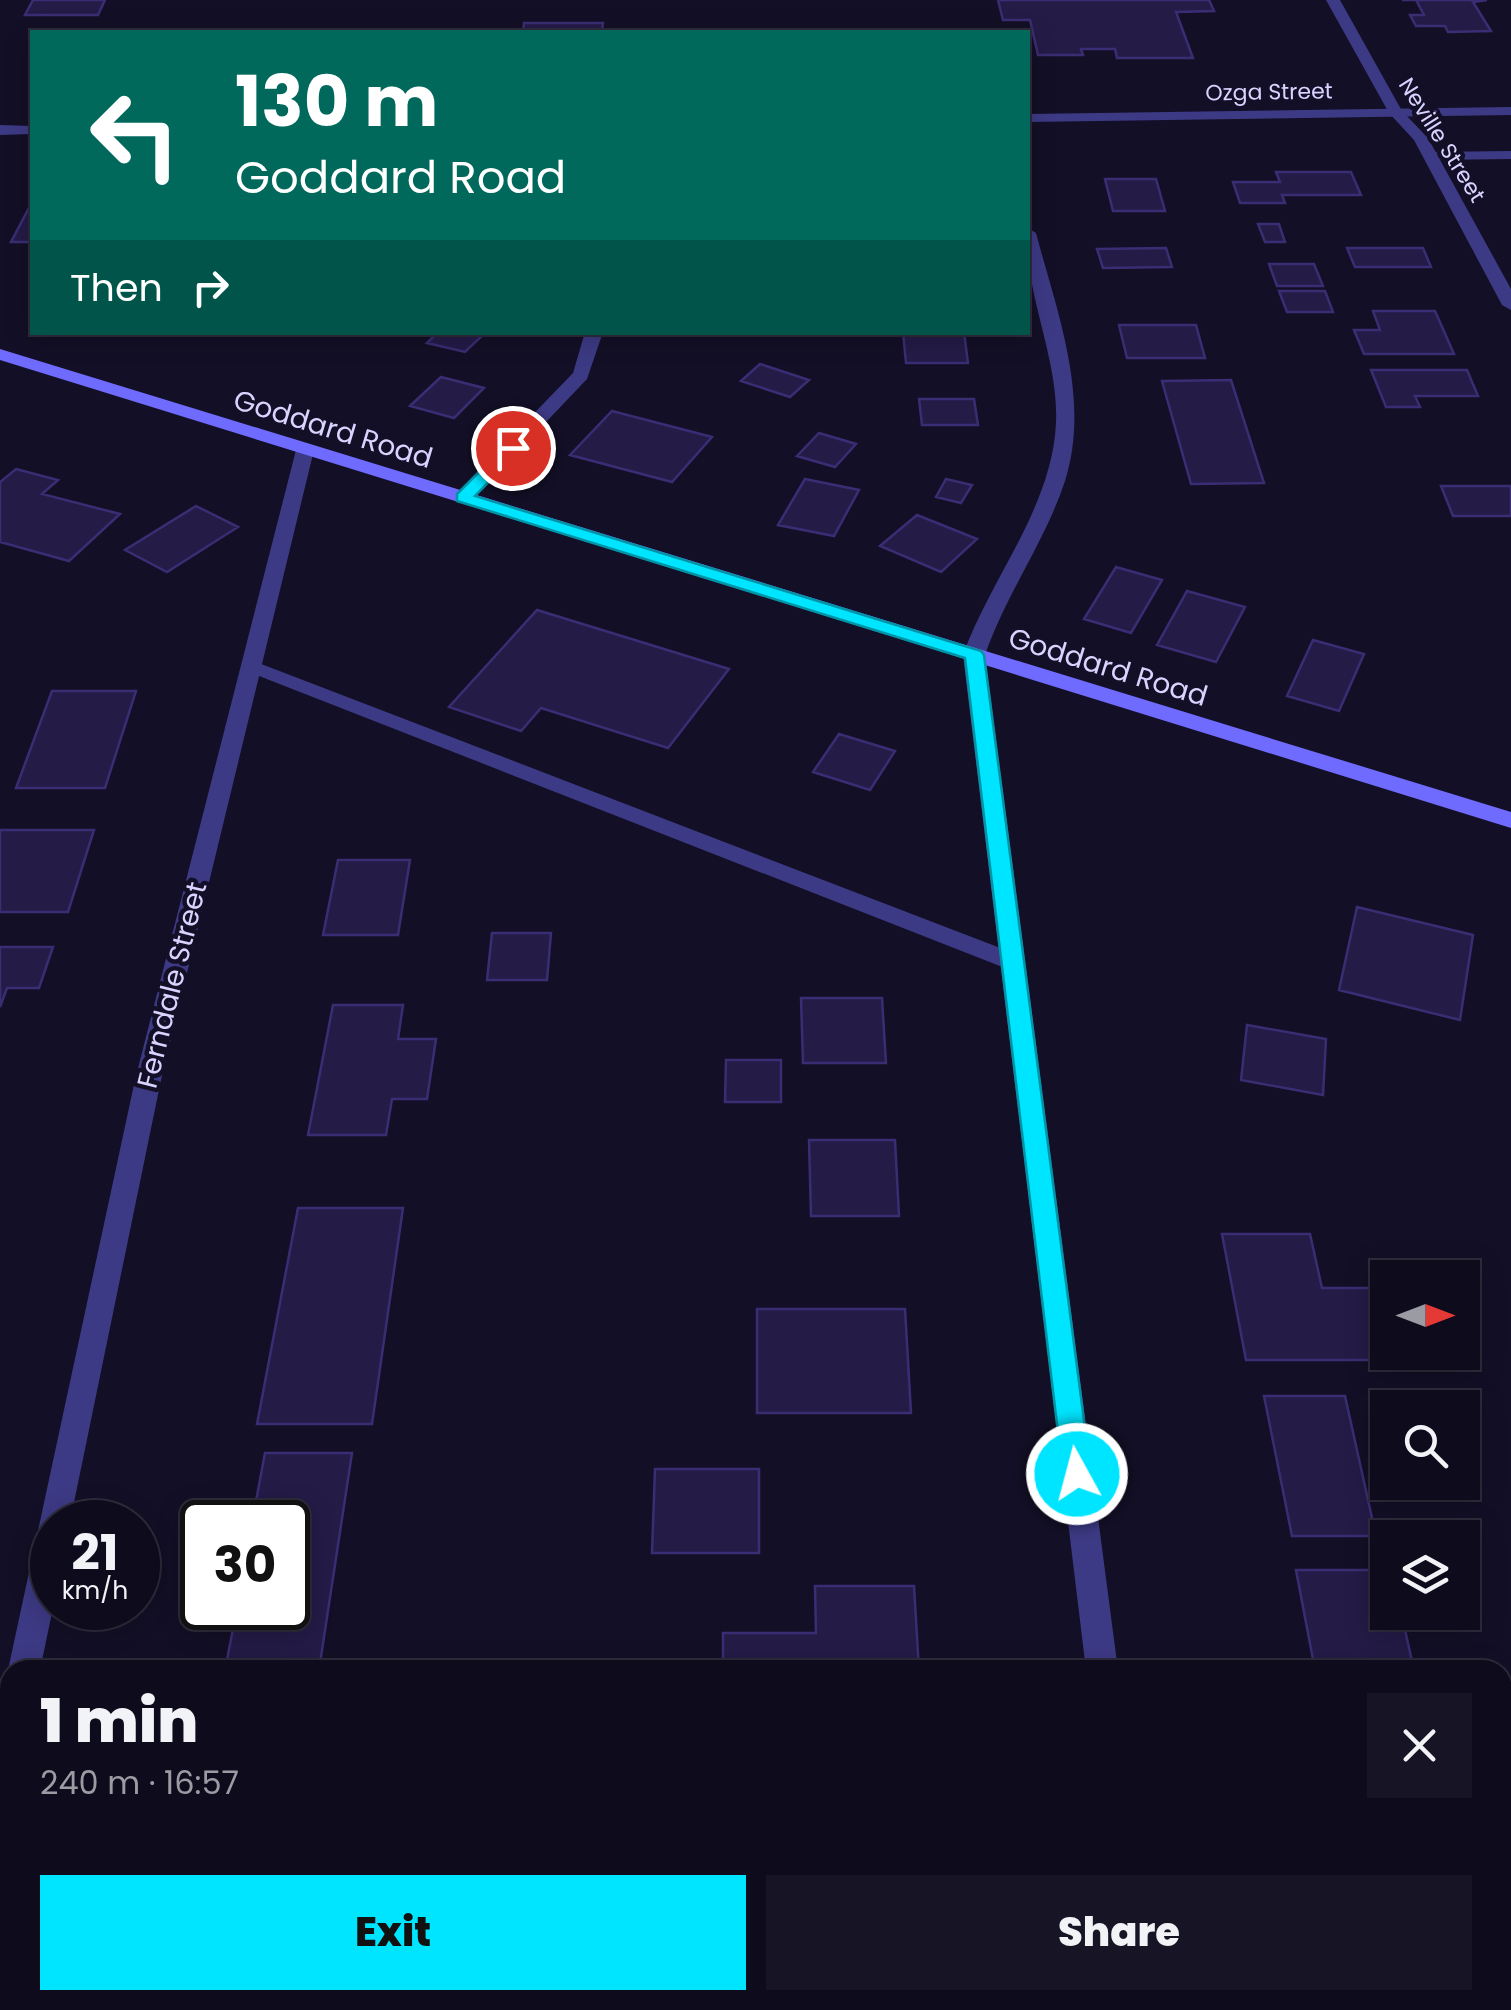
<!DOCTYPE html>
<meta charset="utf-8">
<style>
body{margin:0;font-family:Poppins,sans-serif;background:#171425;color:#f1f3f6;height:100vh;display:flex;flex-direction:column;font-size:38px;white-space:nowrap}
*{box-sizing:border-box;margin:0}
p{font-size:32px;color:#9b9ba3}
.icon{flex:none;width:55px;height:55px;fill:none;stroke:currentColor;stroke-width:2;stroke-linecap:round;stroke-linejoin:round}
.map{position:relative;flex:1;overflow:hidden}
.sheet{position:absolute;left:0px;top:1660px;width:1512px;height:350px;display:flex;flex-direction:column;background:#0e0b1c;border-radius:30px 30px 0 0;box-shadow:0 5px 25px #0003,0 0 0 2px #2e2b3b}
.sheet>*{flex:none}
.top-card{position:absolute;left:30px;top:30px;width:1000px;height:305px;border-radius:0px;box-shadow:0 5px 25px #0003,0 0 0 2px #2e2b3b;background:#00695c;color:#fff;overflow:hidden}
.needle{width:65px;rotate:90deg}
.buttons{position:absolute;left:1370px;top:1260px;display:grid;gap:20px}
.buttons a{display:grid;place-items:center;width:110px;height:110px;border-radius:0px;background:#0e0b1c;box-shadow:0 5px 25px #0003,0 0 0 2px #2e2b3b;font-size:50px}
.speed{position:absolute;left:30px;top:1500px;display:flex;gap:20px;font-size:50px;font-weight:700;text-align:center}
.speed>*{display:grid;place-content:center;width:130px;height:130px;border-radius:50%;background:#0e0b1c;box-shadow:0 5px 25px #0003,0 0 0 2px #2e2b3b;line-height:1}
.speed small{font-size:25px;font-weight:400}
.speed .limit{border:5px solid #111;border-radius:15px;background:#fff;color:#111}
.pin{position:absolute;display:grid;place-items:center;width:85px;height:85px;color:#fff;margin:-42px;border:5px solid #fff;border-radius:50%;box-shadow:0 2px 10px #0007}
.me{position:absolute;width:110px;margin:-55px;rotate:353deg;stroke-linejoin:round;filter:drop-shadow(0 0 8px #0008)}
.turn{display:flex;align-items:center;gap:35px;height:210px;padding:0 40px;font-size:45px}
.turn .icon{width:130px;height:130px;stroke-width:2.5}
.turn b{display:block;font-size:70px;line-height:85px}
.then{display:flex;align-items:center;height:95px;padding:0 40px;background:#0003;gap:20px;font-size:38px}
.round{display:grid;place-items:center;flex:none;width:105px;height:105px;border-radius:0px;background:#171425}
.summary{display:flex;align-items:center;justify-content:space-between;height:170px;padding:0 40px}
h1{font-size:60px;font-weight:800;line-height:75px}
.button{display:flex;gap:20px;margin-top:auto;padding:20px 40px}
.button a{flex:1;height:115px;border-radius:0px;background:#00e5ff;color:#111;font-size:40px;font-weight:800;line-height:115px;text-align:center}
.button a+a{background:#171425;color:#f1f3f6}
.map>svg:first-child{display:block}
.building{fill:#241b47;stroke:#3b2d73;stroke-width:2.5}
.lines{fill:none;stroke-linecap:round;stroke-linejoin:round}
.service{fill:#3d3a85;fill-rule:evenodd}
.minor{fill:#3d3a85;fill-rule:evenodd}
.tertiary{fill:#3d3a85;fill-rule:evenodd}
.secondary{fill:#6f6bff;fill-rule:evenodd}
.route{fill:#00e5ff;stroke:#0095a6;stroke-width:2.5}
.labels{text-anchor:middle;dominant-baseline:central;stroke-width:9;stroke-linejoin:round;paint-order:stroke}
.far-street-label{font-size:22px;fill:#d9d4ff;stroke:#130f26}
.street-label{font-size:28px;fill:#d9d4ff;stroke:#130f26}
</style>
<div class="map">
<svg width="1511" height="2010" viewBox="0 0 1511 2010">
<rect width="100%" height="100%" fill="#130f26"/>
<path class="building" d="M33 0H105L98 15H25Z
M998 0H1209L1214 11 1176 12 1193 58H1117L1115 49H1081L1083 55H1038L1030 20H1003Z
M1402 0H1487L1473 2 1491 31 1448 32 1445 26H1416L1410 15H1424L1416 0Z
M524 23H603L602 32H523Z
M1276 172H1351L1361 195H1282L1285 203H1240L1233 182H1280Z
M1105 179H1156L1165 211H1113Z
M32 202V242H11Z
M1258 224H1279L1285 242H1265Z
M1166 248 1172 267 1103 268 1097 249Z
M1347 248H1423L1431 267H1355Z
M1269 264H1314L1323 286H1277Z
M1279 291H1325L1333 312H1287Z
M1373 311H1435L1454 354H1364L1354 330H1380Z
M1119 325H1196L1205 358H1127Z
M438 332H486L465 352 427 343Z
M903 332H964L968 363H906Z
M760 364 809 380 790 397 741 381Z
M1371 370H1467L1478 396H1415L1420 407H1386Z
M441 377 484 388 454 418 410 406Z
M1231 380 1264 483 1191 484 1162 381Z
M919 399H974L978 425H922Z
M612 411 712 437 672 482 570 455Z
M819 433 856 444 835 467 797 456Z
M16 469 58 480 42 494 120 514 69 561 0 542V482Z
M805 479 859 490 834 536 778 525Z
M946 479 972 485 961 503 936 497Z
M1441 486H1511V516H1453Z
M196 506 238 527 167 572 125 550Z
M917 515 977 539 941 572 880 546Z
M1116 567 1162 580 1131 633 1084 619Z
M1187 591 1245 607 1216 662 1157 645Z
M537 610 729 669 668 748 541 708 521 731 449 707Z
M1313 640 1364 654 1339 711 1287 696Z
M52 691H136L105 788H16Z
M839 734 895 751 870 790 813 772Z
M0 830H94L68 912H0Z
M338 860H410L398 935H323Z
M1357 907 1473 935 1460 1020 1339 990Z
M492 933H551L547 980H487Z
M0 947H53L39 988H7L0 1007Z
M801 998H882L886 1063H803Z
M333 1005H403L398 1039H436L427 1099H392L386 1135H308Z
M1247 1025 1326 1039 1323 1095 1241 1080Z
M726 1060H781V1102H725Z
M809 1140H895L899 1216H811Z
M298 1208H403L372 1424H257Z
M1222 1234H1310L1322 1288H1388V1352H1462V1303L1479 1360H1246Z
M757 1309H905L911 1413H757Z
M1264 1396H1345L1376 1536H1292Z
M265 1453H352L319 1670H225L237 1608H288V1522H252Z
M655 1469H759V1553H652Z
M1296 1570H1388V1612H1401L1414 1670H1315Z
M815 1586H914L919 1670H723V1633H816Z
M848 2000H970L971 2010H848Z
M1367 2000H1487L1490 2010H1369Z"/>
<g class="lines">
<path class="service" d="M1511 151V159L1430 160 1423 156 1430 152Z
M251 660 1021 956 1024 962 1021 968H1005L244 670 241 666Z"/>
<path class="minor" d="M1326 0H1340L1402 111 1428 138 1511 289V310L1502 305 1414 140 1389 113Z
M1028 228 1036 233C1057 312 1091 399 1065 481 1045 542 1006 594 985 655L1118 1670H1086L963 655C991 577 1052 508 1056 423 1059 356 1023 293 1028 228Z
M585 332H603L587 379 470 502H456V494L573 373Z
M305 444 314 450 161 1080 70 1522H52L53 1608 40 1670H10V1675L8 1670 135 1080 296 450Z
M10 1719V1795L0 1799V1723Z
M1502 1794H1511V1828H1502Z
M0 1846H10V1880H0Z
M1126 2000H1162L1164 2010H1128Z"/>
<path class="tertiary" d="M1511 107V115L1028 122V114Z
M0 125 32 126V134L0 135Z"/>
<path class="secondary" d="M0 349 1511 812V828L0 360Z"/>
</g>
<path class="route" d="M507 444 522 448 475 496 981 651 984 655 1091 1474 1087 1482 1077 1486 1068 1482 1063 1474 965 658 457 501V494Z"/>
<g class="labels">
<g class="far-street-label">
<text transform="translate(1269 92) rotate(-1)">Ozga Street</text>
<text transform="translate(1442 140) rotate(58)">Neville Street</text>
</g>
<g class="street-label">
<text transform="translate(333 429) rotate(17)">Goddard Road</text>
<text transform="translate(1108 667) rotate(17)">Goddard Road</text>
<text transform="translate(172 985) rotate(-76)">Ferndale Street</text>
</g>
</g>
</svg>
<div class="buttons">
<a><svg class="needle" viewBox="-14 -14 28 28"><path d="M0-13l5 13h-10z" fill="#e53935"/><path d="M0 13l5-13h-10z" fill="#9b9ba3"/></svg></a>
<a><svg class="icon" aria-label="search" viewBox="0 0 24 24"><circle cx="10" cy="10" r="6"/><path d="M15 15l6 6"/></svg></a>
<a><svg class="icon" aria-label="layers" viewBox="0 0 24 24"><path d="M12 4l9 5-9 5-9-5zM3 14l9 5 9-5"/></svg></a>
</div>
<div class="speed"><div>21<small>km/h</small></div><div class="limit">30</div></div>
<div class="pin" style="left:513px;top:448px;background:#d93025"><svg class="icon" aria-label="arrive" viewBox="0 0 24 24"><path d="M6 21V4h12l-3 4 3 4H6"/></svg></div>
<svg class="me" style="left:1077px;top:1474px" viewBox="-20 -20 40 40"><circle r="17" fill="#00e5ff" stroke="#fff" stroke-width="3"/><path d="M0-11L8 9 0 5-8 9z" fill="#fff"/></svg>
<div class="top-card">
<div class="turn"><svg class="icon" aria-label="left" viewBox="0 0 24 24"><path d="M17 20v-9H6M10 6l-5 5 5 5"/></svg><div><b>130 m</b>Goddard Road</div></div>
<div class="then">Then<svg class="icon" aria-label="right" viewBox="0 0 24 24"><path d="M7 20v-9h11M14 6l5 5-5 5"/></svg></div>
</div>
<section class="sheet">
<div class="summary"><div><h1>1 min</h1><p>240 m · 16:57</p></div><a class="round"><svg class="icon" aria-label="close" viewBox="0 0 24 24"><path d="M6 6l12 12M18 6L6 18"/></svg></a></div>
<div class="button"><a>Exit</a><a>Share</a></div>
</section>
</div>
